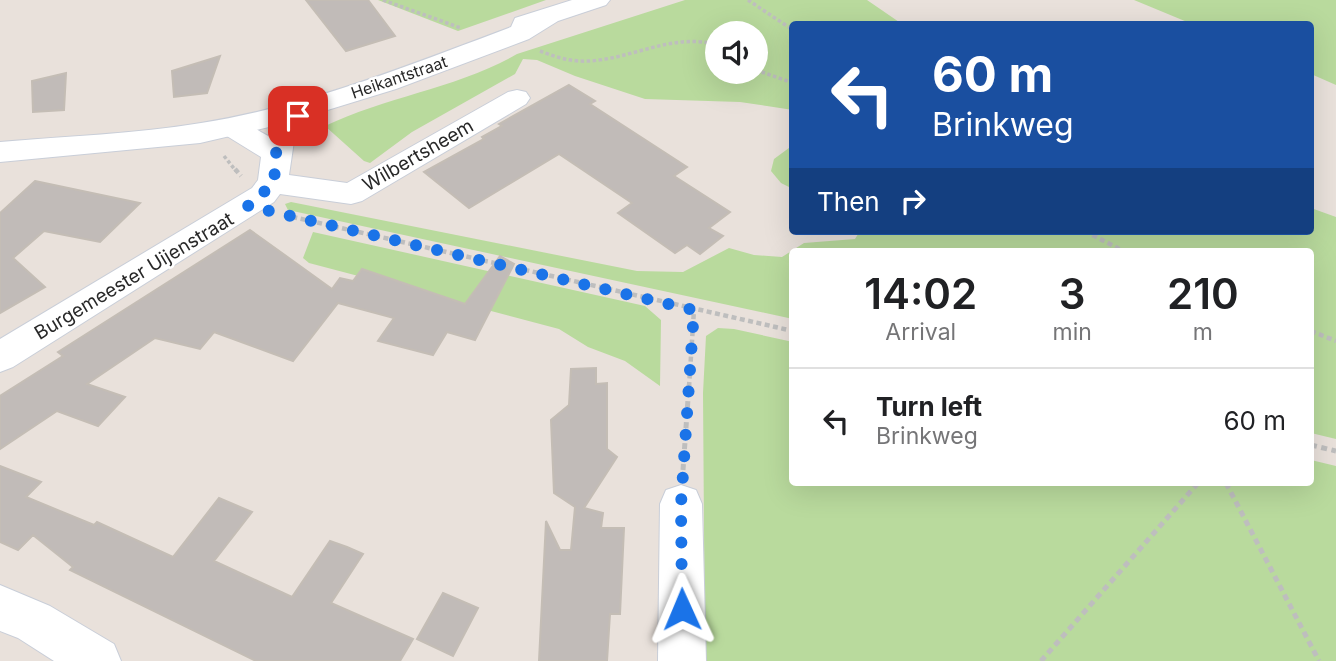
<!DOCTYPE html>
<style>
body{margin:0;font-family:Inter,sans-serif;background:#f2f2f2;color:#202124;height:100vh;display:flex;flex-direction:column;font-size:26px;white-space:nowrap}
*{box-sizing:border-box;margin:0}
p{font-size:23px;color:#757577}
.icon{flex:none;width:38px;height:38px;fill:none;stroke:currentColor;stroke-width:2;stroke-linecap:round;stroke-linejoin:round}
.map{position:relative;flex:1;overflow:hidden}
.details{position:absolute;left:789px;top:248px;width:525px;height:238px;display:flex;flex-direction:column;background:#fff;border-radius:7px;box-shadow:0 7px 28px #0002}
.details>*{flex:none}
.top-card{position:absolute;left:789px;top:21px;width:525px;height:214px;border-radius:7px;box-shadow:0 7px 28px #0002;background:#1a4fa0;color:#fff;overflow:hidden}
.controls{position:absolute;left:705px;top:21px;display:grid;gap:14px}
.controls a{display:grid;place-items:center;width:63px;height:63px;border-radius:50%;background:#fff;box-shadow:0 7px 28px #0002;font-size:35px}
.pin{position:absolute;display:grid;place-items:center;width:60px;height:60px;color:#fff;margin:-30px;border-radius:14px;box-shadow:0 4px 10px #0006}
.me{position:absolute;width:77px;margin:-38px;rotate:359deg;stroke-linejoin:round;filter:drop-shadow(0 0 5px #0008)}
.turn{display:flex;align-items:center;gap:24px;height:147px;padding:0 28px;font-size:32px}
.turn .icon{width:91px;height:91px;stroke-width:2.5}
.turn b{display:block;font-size:49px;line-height:60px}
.then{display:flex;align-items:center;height:66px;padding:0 28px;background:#0003;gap:14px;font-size:26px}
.eta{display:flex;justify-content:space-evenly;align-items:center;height:119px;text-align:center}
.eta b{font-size:42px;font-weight:600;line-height:49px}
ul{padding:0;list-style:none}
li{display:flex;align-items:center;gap:21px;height:105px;padding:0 28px;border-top:2px solid #e0e0e0}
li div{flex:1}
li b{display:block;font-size:26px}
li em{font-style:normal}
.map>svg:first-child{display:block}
.green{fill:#b9da9d;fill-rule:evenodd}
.building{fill:#c1bbb8;stroke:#c4bdb5;stroke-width:2}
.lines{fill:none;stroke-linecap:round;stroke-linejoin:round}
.minor-casing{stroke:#c9ced8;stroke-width:2}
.tertiary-casing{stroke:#c9ced8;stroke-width:2}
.path-far2{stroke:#bebebe;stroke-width:3.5;stroke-dasharray:3.5 2.5;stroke-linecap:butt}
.path-far1{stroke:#bebebe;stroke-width:4.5;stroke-dasharray:5 3.5;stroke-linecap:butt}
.path{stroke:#bebebe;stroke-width:5;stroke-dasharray:6 4.5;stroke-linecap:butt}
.minor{fill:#fff;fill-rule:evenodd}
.tertiary{fill:#fff;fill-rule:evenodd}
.route{stroke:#1a73e8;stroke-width:12;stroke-dasharray:0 21.6}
.labels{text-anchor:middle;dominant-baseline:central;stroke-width:5;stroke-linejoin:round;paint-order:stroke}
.far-street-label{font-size:16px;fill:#282828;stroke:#fff}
.street-label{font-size:19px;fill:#282828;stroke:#fff}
</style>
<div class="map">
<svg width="1336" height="661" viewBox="0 0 1336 661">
<rect width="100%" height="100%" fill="#e9e1db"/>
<path class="green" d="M378 0H546L458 31Z
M685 0H867L902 24H793V110L740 102 645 99 575 76 537 60 523 59 515 74 412 132 370 163 364 161 325 126C387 96 458 88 517 54ZM718 33H756V72H718Z
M1134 0H1336V85L1311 74V24H1192Z
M793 145V189L781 183 771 171 774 159Z
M291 202 637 271 683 272 729 248 754 255 782 257 804 243 855 239 860 231H1311V208L1336 217V439L1311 433V252H793V319L288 210 285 204Z
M313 232 645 306 661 320 660 386 625 361 588 347 559 329 309 263 303 258Z
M718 328 734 329 793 342V483H1311V460L1336 466V661H705L703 393 706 336Z"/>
<path class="building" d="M306 0H368L395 36 346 51Z
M220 56 207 93 174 97 172 71Z
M66 73 64 110 33 112 32 81Z
M569 85 595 101 590 104 687 167 674 176 730 212 709 228 723 236 700 254 687 245 675 253 618 213 632 203 559 154 469 208 424 172 484 139 482 137 502 126 499 124Z
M35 181 140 203 100 242 44 231 13 258 45 287 0 313V213Z
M250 230 332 289 340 278 353 281 362 269 465 304 500 256 514 264 475 340 447 332 433 355 378 341 394 318 338 303 293 361 214 332 200 349 155 338 87 384 125 397 98 426 57 411 0 449V396L63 356 58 352Z
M596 368V384L607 383V449L617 457 584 508 603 513 601 528H624L620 614H610L607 661H539L546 521 560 550H571L575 507 554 493 551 420 569 405 571 369Z
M0 466 41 482 26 497 94 525 97 522 173 557 219 498 252 512 214 561 292 597 330 541 347 547 363 554 331 603 413 639 400 661H256L70 570 73 567 33 535 18 550 0 542Z
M443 593 478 608 453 656 417 639Z"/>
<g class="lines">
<g class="minor-casing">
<path id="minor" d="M517 90 526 92 530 98 526 104 362 201 351 204 280 194 274 202 13 367 0 372V339L252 188 258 180 261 157 222 133 218 127 222 121C240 116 253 128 268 136 279 119 292 97 315 103L319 109 294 141 289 175 347 183 508 92Z
M681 485 696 490 702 504 706 661H658L660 504 666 490Z
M0 585 50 606 114 644 121 661H54L18 638 0 631Z"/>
</g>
<g class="tertiary-casing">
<path id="tertiary" d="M572 0H610L606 5 558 21 529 39 396 89 282 124 200 143 0 162V142C67 136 135 134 201 123 308 106 410 65 511 27L515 18Z"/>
</g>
<path class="path-far2" d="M383 0 461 28
M748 0 793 30
M540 51C555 57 572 62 588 61 633 59 673 32 718 45
M756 70 793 83
M224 156 236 171"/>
<path class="path-far1" d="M235 169 241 176
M284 215 793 331
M1085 231 1125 252
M1311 331 1336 341
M689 387 694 310"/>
<path class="path" d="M1311 445 1336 451
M683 470 689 385
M1226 483 1319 661
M1041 661 1198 483"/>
<use href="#minor" class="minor"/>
<use href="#tertiary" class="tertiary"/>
</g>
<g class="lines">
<path class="route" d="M298 116 290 124 276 153 274 183 248 206 694 310 681 504 682 609"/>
</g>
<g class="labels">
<g class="far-street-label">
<text transform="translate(399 77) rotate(-19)">Heikantstraat</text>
</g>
<g class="street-label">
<text transform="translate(418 155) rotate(-30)">Wilbertsheem</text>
<text transform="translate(134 276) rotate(-31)">Burgemeester Uijenstraat</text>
</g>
</g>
</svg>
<div class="controls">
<a><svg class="icon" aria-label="sound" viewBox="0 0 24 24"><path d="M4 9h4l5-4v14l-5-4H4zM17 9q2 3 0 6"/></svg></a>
</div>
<div class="pin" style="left:298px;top:116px;background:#d93025"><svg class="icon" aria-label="arrive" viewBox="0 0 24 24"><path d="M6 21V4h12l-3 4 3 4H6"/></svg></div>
<svg class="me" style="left:682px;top:609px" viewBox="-20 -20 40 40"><path d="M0-17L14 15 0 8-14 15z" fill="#1a73e8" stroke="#fff" stroke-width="4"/></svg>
<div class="top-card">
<div class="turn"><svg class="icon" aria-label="left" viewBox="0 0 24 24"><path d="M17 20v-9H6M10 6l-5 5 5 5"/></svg><div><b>60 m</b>Brinkweg</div></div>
<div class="then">Then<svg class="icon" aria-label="right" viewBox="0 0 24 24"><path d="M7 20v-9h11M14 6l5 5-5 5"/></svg></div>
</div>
<section class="details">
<div class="eta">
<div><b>14:02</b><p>Arrival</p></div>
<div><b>3</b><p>min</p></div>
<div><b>210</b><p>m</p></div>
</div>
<ul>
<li><svg class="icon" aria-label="left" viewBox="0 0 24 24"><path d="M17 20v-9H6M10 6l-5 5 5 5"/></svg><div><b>Turn left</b><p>Brinkweg</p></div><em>60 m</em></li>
</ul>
</section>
</div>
